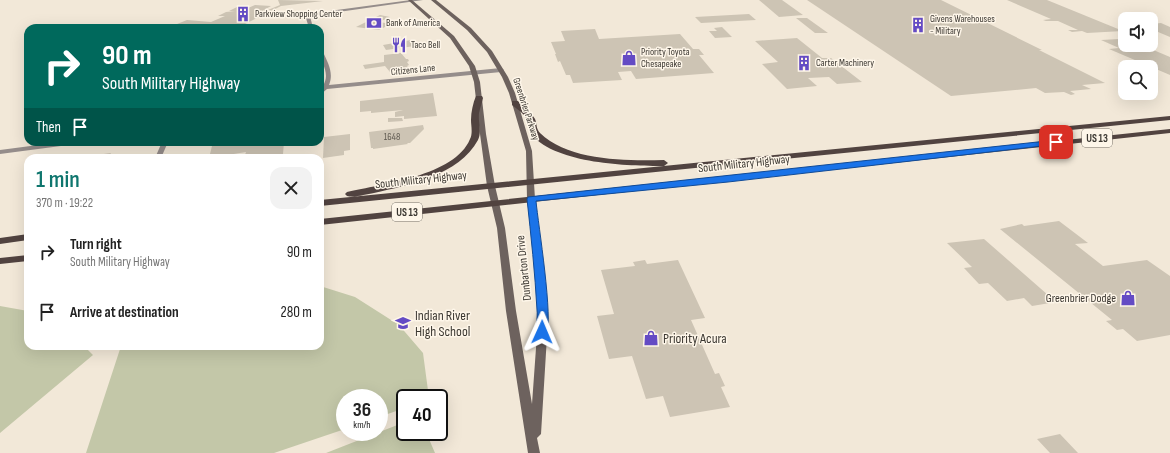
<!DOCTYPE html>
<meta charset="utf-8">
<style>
body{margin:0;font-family:"Sofia Sans Condensed",sans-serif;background:#f2f2f2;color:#222;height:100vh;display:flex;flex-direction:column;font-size:15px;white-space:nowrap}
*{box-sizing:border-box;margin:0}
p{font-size:13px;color:#767676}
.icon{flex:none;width:22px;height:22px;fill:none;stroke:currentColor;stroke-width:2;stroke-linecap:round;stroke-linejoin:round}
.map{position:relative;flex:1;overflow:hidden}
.side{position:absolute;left:24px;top:154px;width:300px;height:196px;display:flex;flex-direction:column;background:#fff;border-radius:12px;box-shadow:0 4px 16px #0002}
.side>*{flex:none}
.top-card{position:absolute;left:24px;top:24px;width:300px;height:122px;border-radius:12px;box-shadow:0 4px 16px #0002;background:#00695c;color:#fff;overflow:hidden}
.tools{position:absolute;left:1118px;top:12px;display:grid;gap:8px}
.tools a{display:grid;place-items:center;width:40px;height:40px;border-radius:8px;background:#fff;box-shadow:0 4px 16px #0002;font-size:20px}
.speed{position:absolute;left:336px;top:389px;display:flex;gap:8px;font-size:20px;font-weight:700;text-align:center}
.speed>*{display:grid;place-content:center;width:52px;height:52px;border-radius:50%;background:#fff;box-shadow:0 4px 16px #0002;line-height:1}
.speed small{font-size:10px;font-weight:400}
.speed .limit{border:2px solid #111;border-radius:6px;background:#fff;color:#111}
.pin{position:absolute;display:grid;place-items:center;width:34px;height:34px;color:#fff;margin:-17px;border-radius:8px;box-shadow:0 2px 6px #0006}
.me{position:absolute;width:44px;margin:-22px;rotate:1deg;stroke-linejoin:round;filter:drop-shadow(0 0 3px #0008)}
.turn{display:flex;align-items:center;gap:14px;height:84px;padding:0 12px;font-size:18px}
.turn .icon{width:52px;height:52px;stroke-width:2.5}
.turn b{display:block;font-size:28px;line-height:34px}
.then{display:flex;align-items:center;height:38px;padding:0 12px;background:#0003;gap:8px;font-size:15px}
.round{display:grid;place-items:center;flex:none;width:42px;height:42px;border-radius:12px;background:#f2f2f2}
.overview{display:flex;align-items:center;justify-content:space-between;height:68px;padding:0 12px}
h1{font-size:24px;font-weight:600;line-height:30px;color:#0f766e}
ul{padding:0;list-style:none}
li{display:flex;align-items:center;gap:12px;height:60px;padding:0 12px}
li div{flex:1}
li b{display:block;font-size:15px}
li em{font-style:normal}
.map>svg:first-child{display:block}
.green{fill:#c3c7a8}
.building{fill:#cdc4b4}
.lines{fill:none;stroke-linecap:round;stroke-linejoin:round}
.street{fill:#958d8b;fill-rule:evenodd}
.secondary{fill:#6d625e;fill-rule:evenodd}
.primary{fill:#514340;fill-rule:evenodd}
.route{fill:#1a73e8;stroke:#114b97}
.labels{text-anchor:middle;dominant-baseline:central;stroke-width:3;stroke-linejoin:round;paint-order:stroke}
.far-poi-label{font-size:10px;fill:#3c3832;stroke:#fef6e9;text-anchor:start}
.far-street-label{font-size:10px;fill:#3c3832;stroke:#fef6e9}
.number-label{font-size:10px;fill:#605b52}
.shield{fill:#fef6e9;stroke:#767169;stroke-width:1}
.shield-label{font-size:11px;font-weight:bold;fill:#3c3832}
.street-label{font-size:12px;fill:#3c3832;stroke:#fef6e9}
.poi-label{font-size:12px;fill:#3c3832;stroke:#fef6e9;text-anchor:end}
.near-poi-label{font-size:14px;fill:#3c3832;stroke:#fef6e9;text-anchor:start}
</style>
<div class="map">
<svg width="1170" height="453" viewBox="0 0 1170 453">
<rect width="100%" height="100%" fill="#f2e8d8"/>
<path class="green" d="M320 286 355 297 399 325 423 353 429 398H405V408L379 417V398H345V429L274 453H86L121 346H320Z
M0 306 28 311V346H84L93 355 0 433Z
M405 422V432H426L435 453H326Z"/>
<path class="building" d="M278 0 323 1 281 6 237 28H163L172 26 187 20 211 22 225 16H218L226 12 235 11H229L237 7H241L238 8 241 9 248 8 255 5 271 6 264 10H268L280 5Z
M759 0H782L803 15 779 17Z
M807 0H941L1042 50H1039L1105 83 1082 85 1091 89 1070 91 1075 94 1071 95 1064 92 1045 93 1036 88 951 96Z
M1007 0H1047L1123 31 1087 33 1082 31 1072 32 1068 30H1078L1058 21H1046L1043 20 1051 19Z
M749 14 756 20 701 23 695 17Z
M380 15 390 17 379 22 391 24 379 30 356 27Z
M796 18H807L828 33H815Z
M1161 23 1170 27V37L1151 29V24Z
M722 27 732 37 715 38 709 31H717L714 28Z
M595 29 599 39 680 34 693 49H699L704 55H699L714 73 636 79 631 71 618 72 622 80 573 83 570 75H566L560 61 558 62 555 54H556L551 42 565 41 561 31Z
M797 38 822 58H831L862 82 837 84 829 77 808 78 817 86 787 89 762 64 778 62 755 41Z
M1119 39 1125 41V45L1144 46 1170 57V75L1109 49 1119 48 1101 40Z
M411 40 415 46 386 50 383 45Z
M401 53 406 59H408L409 61 407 62 409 65 407 66 409 69 390 72 385 66 365 69 363 65 384 62V55Z
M433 93 437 116 404 119V116L395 117V112L403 110 371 113V111L360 112V101Z
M388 118H402L403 121 388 122Z
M423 125 424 129 410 143H407L408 144 373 149V148H371L369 132Z
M350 134V150L344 151V155L323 158 324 137Z
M241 142H284L283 154 266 156 265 158H244L246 152 209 158 212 146Z
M111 153 108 158H82V157Z
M1059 221 1088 243 1075 244 1103 266 1147 260 1170 276V335L1137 341 1123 329 1117 330 1106 321 1112 320 1000 229 1022 224 1024 226Z
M984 239 1056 302 1032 306 1024 298 1007 301 988 283 979 284 964 268 972 267 947 243Z
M645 260 647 264 678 260 705 318 691 320 715 374 719 373 725 386 721 387 730 407 670 417 663 396 646 399 632 356 609 359 597 316 614 314 601 270 635 266 633 262Z
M1060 434 1078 453H1050L1037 439Z"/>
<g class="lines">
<path class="street" d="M411 0H423L310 16 313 28H309L305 15 307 14Z
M320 50 323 52C328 63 334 73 329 85L501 68 504 70 501 72 327 89 320 95C320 88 326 84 326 76 326 67 320 60 320 50Z
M61 142H79L76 144 0 154V150Z
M162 142H168L161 158H155Z"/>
<path class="secondary" d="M408 0H412L454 36 475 66 480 82 486 134 495 186 505 228 516 311 532 404 538 320 536 273 527 199 526 151 509 93 502 77 487 52 467 30 431 0H436L471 28 492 51 508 77 515 93 532 151 535 199 544 273 548 320 541 434 537 438 540 453H528L506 311 497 228 487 186 480 134 474 82 469 66 450 38Z"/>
<path class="primary" d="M476 96H482L483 98C482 103 480 108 479 113 478 122 482 132 478 140 459 175 409 185 374 193 366 194 355 198 347 196L345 194 347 192C381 184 455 176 470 139 473 133 471 126 471 120 471 112 473 103 476 96Z
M512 101H518C523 107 531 112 535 119 537 124 536 129 540 133 569 161 626 161 664 160L668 163 664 166C628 166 557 164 532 135 529 130 529 125 527 120 525 114 517 109 512 105Z
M1170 116V120L320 206V200Z
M1170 129V133L320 225V219Z
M28 234V240L0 244V238Z
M28 255V261L0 264V258Z"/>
</g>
<path class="route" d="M1056 140 1059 141V144L728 182 536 201C538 223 554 321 546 335H538C535 329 538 317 537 310 535 273 531 236 527 199L528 197Z"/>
<defs>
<g id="building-bare" transform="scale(1.2)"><path d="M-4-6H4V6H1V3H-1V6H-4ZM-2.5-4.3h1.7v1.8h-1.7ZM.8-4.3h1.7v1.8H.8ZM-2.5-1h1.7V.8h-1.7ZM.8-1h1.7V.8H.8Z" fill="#644bc4" stroke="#fef6e9" stroke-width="2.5" paint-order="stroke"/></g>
<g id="bank-bare" transform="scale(1.2)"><path d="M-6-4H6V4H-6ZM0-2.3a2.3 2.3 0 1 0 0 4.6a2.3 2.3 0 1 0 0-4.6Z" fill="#644bc4" stroke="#fef6e9" stroke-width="2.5" paint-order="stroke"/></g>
<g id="restaurant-bare" transform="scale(1.2)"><path d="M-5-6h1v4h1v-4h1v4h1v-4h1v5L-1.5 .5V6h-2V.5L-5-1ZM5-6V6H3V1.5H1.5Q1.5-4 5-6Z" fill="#644bc4" stroke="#fef6e9" stroke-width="2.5" paint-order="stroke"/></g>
<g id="shop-bare" transform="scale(1.2)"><path d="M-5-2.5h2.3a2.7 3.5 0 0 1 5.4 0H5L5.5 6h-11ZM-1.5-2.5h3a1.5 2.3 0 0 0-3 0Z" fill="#644bc4" stroke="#fef6e9" stroke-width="2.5" paint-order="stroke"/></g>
<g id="school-bare" transform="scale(1.2)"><path d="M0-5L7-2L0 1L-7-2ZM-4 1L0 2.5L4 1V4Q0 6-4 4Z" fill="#644bc4" stroke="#fef6e9" stroke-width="2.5" paint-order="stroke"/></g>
</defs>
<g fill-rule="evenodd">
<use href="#building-bare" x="243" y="14"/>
<use href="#bank-bare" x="374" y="23"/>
<use href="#building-bare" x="918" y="25"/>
<use href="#restaurant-bare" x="399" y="45"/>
<use href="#shop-bare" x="629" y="58"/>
<use href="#building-bare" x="804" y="63"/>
<use href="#shop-bare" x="1128" y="298"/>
<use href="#school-bare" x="403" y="323"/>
<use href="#shop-bare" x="651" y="338"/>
</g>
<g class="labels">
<g class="far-poi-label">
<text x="255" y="14">Parkview Shopping Center</text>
<text x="930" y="19">Givens Warehouses<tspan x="930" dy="12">- Military</tspan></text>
<text x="386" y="23">Bank of America</text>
<text x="411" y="45">Taco Bell</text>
<text x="641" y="52">Priority Toyota<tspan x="641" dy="12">Chesapeake</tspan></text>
<text x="816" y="63">Carter Machinery</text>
</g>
<g class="far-street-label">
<text transform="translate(413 70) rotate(-6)">Citizens Lane</text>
<text transform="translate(526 109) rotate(72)">Greenbrier Parkway</text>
</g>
<g class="number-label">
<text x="392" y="137">1648</text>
</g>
<g class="shield">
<rect x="1082" y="129" width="30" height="18" rx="3"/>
<rect x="392" y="203" width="30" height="18" rx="3"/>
</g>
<g class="shield-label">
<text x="1097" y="138">US 13</text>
<text x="407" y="212">US 13</text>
</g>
<g class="street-label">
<text transform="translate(744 164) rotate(-6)">South Military Highway</text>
<text transform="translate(421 180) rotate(-6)">South Military Highway</text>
<text transform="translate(524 268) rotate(-96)">Dunbarton Drive</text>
</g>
<g class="poi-label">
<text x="1116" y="298">Greenbrier Dodge</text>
</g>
<g class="near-poi-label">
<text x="415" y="315">Indian River<tspan x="415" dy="16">High School</tspan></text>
<text x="663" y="338">Priority Acura</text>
</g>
</g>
</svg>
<div class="tools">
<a><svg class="icon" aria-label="sound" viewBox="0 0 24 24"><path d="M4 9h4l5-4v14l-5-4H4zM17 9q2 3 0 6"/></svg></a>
<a><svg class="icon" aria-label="search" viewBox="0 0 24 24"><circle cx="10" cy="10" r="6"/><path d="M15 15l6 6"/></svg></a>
</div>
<div class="speed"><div>36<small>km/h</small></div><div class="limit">40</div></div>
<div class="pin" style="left:1056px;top:142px;background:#d93025"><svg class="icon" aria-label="arrive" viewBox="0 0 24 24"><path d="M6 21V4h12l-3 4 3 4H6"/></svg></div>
<svg class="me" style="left:542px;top:332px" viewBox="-20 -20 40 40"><path d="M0-17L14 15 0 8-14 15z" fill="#1a73e8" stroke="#fff" stroke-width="4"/></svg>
<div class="top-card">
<div class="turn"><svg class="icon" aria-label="right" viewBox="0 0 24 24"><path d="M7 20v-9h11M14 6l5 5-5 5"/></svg><div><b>90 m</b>South Military Highway</div></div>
<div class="then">Then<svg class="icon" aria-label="arrive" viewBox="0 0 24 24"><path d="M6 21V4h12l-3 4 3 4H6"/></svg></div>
</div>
<section class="side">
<div class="overview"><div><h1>1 min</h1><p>370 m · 19:22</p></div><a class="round"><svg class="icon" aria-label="close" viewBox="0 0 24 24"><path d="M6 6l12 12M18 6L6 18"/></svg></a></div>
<ul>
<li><svg class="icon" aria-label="right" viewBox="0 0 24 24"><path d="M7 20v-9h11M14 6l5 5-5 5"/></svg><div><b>Turn right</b><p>South Military Highway</p></div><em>90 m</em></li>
<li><svg class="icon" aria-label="arrive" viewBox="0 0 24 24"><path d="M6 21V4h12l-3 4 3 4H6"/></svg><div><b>Arrive at destination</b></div><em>280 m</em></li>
</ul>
</section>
</div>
